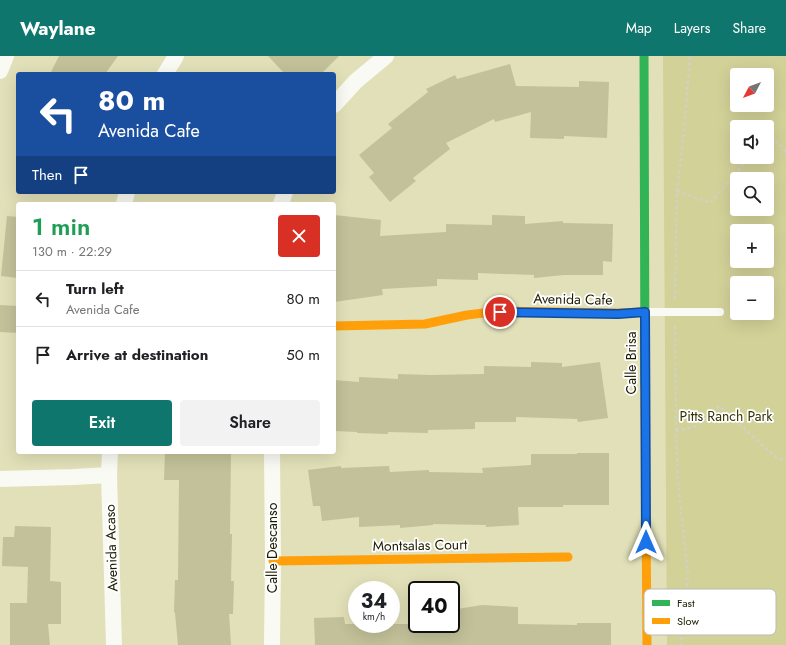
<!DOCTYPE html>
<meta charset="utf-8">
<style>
body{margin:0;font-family:Jost,sans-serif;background:#f2f2f2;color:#202124;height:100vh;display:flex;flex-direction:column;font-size:15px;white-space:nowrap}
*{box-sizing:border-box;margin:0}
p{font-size:13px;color:#757577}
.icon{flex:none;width:22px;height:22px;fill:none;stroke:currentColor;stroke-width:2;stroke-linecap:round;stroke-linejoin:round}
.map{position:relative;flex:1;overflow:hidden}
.side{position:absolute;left:16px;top:146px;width:320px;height:252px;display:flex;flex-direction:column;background:#fff;border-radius:4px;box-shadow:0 4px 16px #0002}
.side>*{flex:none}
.top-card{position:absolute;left:16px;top:16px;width:320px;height:122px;border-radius:4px;box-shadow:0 4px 16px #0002;background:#1a4fa0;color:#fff;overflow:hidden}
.needle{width:26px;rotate:229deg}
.buttons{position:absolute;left:730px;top:12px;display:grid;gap:8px}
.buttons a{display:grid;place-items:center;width:44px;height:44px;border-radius:4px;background:#fff;box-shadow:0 4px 16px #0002;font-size:20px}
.speed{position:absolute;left:348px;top:525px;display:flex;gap:8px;font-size:20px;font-weight:700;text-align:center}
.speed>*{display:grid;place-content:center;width:52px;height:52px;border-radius:50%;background:#fff;box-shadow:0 4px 16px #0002;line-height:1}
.speed small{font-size:10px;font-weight:400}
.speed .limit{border:2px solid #111;border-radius:6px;background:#fff;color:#111}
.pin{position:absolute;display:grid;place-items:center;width:34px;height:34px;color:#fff;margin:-17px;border:2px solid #fff;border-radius:50%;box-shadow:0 1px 4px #0007}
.me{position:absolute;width:44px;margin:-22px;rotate:0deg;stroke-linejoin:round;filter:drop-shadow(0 0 3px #0008)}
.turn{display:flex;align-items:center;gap:14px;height:84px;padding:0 16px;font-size:18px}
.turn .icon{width:52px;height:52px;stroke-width:2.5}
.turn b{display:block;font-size:28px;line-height:34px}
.then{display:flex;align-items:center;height:38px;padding:0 16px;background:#0003;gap:8px;font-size:15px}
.round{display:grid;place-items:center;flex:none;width:42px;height:42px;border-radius:4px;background:#f2f2f2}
.summary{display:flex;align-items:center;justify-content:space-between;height:68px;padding:0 16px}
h1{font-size:24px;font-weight:600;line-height:30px;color:#1e9e55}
.button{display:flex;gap:8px;margin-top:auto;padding:8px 16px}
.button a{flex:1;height:46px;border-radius:4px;background:#0f766e;color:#fff;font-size:16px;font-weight:600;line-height:46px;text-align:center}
.button a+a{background:#f2f2f2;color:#202124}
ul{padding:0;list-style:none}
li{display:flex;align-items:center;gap:12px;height:56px;padding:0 16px;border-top:1px solid #e0e0e0}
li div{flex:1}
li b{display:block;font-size:15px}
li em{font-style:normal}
header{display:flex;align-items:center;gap:24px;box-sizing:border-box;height:56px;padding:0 20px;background:#0f766e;color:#fff}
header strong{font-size:19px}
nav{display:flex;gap:22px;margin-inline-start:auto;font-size:14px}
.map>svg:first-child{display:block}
.green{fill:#d2d198;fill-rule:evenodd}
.building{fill:#c2c199}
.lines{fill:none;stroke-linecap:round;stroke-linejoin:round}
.path{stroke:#d1d1c4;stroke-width:2.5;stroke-dasharray:3 3;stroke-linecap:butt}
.lane{stroke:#fafaf4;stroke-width:8}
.street{stroke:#fafaf4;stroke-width:16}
.fast{stroke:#30b455;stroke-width:9}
.slow{stroke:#ff9f0a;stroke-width:9}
.route-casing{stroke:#114b97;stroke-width:10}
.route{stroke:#1a73e8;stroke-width:7}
.labels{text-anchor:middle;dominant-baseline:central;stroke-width:3.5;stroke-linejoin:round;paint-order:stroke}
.street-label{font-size:14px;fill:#1d1b00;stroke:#fff}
.park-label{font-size:14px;fill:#353302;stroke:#fff}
.key{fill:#fff;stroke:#bbbbb2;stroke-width:1}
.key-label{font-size:11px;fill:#1d1b00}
</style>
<header>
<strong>Waylane</strong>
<nav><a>Map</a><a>Layers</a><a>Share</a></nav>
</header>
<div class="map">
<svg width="786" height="589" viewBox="0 0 786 589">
<rect width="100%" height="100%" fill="#e1e0b8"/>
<path class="green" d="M663 0H786V589H667ZM737 19H767V49H737ZM737 71H767V101H737ZM737 123H767V153H737ZM737 175H767V205H737ZM737 227H767V257H737Z"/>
<path class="building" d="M59 0H118L105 18H50Z
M268 0H339L321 18H285Z
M510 8 516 30 579 31V25L609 26 607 82 564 80V83L530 82 531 56 495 66 494 63 446 87 450 93 413 122 416 125 390 146 369 121 374 117 359 99 392 72 388 68 428 36 426 33 455 19 457 23Z
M334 159 381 164 380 180 446 176V168L492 169V159L525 160V168L563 165V167L613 168 612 206 603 205V219H564L534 222V219L478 217V224L437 223V230L382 233 383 239 334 246Z
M7 160 18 161V222L1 220Z
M0 249 18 250V277L0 276Z
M531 306 562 307V311L600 306 608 362 578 366 577 363 516 361V366H475V373L428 374V377L388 376V378L357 377V376L334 375V324L359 326V321L398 323V318L431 319 484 318V310L531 311Z
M165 396H231L230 478H232L231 525H234L233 558H229L231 589H178L175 557 174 556 175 524H178L179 424H164Z
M577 397H609V449H563V451H518L519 469 486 471V469L433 468V469L400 472V469L359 471V461L322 465 320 450H313L308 414 341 410V412L389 410 390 416 429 414V416L483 417 482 412 531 409V398H577Z
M15 470 51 471 50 525 61 526V568H48L50 589H10V547H27L28 511 2 510 3 481H14Z
M482 549 518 551V568L577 569V567H611V589H315L314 562 344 561 345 568H451V554Z"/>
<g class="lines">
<path class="path" d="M767 82 770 79 786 96
M677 135 710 147 750 101
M675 243 677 135 684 74 690 0
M675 270 676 375 678 426 688 520 681 589
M676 375 697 370 719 350 777 402 786 405"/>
<path class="lane" d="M647 256H720"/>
<path class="street" d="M0 15 6 0
M165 18 176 0
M334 49 356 25 386 0
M124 148 127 136
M281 148 285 136
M110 396 109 419 114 589
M272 396 273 505 272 589
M0 423 73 421 109 419"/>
<path class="fast" d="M644 0 645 328"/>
<path class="slow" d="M334 270 425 268 467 259 500 255 618 257 645 256
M645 328 647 589
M273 505 568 501"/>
</g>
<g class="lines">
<g class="route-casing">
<path id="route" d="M500 256 618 258 645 256 646 486"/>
</g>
<use href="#route" class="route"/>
</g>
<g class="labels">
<g class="street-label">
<text transform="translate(573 243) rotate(1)">Avenida Cafe</text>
<text transform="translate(631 307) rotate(-90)">Calle Brisa</text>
<text transform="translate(420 489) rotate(-1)">Montsalas Court</text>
<text transform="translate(111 492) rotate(-92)">Avenida Acaso</text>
<text transform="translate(272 492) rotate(-90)">Calle Descanso</text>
</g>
<g class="park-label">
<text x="726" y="360">Pitts Ranch Park</text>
</g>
</g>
<rect x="644" y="533" width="132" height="46" rx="6" class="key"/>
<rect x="652" y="544" width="18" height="6" fill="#30b455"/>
<rect x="652" y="562" width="18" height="6" fill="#ff9f0a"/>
<g class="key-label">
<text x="677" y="551">Fast</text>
<text x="677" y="569">Slow</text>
</g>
</svg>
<div class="buttons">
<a><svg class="needle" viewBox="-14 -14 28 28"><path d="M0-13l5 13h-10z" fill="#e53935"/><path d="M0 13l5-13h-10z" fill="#757577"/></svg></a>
<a><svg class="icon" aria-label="sound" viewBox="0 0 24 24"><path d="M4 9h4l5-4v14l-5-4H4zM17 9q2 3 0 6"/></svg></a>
<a><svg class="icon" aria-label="search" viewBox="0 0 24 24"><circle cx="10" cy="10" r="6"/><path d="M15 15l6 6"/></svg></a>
<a>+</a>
<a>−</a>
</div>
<div class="speed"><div>34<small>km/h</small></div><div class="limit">40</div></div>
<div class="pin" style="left:500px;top:256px;background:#d93025"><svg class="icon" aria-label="arrive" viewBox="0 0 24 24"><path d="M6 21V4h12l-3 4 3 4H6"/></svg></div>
<svg class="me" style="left:646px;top:486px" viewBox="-20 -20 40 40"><path d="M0-17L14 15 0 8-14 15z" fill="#1a73e8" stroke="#fff" stroke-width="4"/></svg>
<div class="top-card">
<div class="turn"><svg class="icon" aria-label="left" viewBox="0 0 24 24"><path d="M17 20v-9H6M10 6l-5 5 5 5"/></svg><div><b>80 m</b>Avenida Cafe</div></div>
<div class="then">Then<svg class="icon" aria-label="arrive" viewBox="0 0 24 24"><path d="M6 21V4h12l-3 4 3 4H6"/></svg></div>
</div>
<section class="side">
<div class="summary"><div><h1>1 min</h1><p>130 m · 22:29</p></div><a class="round" style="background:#d93025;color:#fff"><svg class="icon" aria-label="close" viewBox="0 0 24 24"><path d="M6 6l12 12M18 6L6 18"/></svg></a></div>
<ul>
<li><svg class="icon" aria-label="left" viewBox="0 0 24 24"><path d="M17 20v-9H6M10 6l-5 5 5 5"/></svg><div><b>Turn left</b><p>Avenida Cafe</p></div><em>80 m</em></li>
<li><svg class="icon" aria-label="arrive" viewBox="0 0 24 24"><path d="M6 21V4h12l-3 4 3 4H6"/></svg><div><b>Arrive at destination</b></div><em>50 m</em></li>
</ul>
<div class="button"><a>Exit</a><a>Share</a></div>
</section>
</div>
